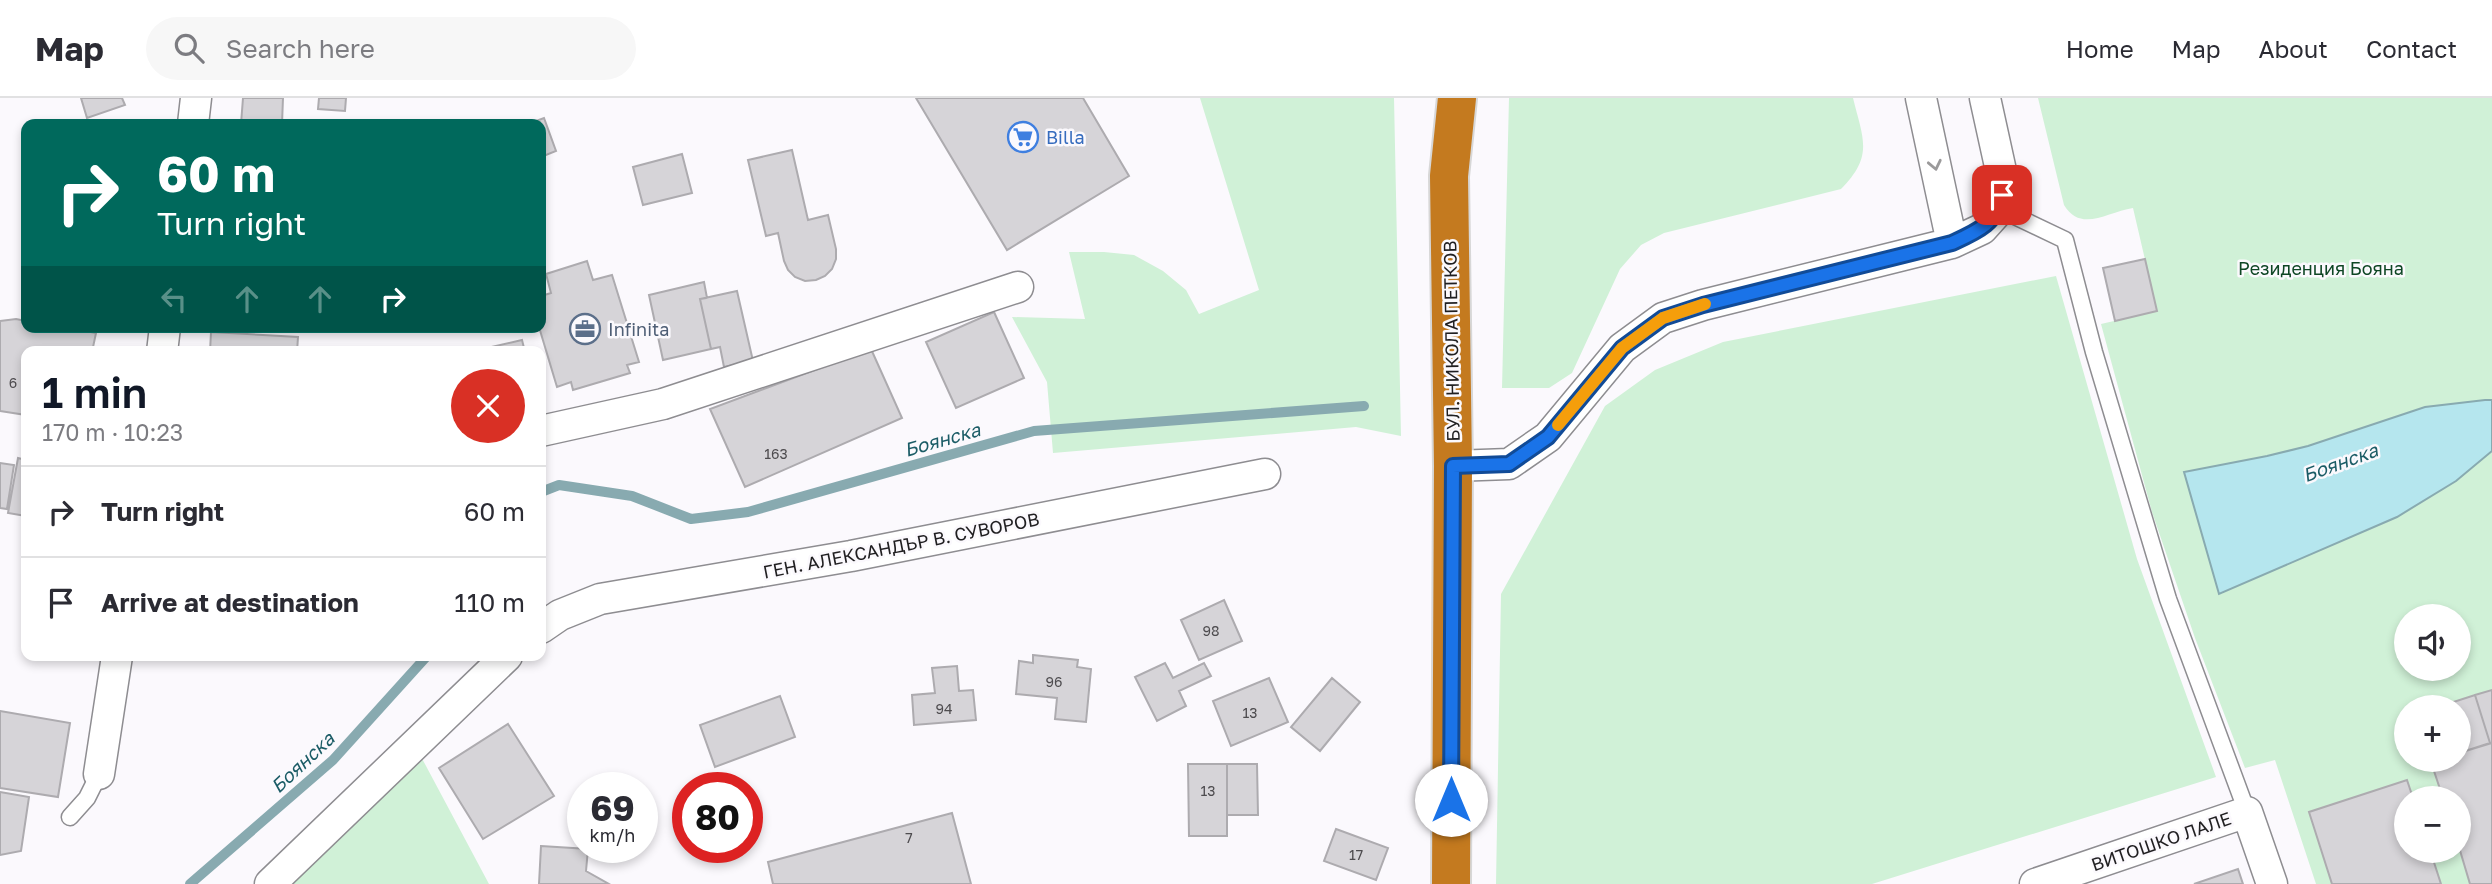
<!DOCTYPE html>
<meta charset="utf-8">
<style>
body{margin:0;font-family:"Golos Text",sans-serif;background:#f7f7f7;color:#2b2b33;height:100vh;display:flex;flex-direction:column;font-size:26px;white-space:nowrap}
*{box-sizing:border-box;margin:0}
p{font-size:23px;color:#7c7c81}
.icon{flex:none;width:38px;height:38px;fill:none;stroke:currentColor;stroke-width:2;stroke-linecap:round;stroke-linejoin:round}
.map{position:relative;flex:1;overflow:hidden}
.sheet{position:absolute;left:21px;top:248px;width:525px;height:315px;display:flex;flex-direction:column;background:#fff;border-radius:14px;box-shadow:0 4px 10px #0003}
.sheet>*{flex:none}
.top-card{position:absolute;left:21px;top:21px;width:525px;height:214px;border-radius:14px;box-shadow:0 4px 10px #0003;background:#00695c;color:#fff;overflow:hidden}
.controls{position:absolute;left:2394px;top:506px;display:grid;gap:14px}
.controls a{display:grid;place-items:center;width:77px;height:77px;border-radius:50%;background:#fff;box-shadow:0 4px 10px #0003;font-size:35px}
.speed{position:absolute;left:567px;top:674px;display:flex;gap:14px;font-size:35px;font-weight:700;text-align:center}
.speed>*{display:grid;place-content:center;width:91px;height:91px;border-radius:50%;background:#fff;box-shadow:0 4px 10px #0003;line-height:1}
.speed small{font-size:18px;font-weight:400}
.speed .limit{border:10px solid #d22;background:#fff;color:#111}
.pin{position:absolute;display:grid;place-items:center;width:60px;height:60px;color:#fff;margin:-30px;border-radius:14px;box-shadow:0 4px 10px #0006}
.me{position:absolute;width:77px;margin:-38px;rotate:0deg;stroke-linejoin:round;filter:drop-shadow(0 0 5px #0008)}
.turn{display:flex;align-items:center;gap:24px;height:147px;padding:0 21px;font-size:32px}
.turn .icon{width:91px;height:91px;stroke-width:2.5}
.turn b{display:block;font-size:49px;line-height:60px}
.lanes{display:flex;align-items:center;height:66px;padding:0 21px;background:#0003;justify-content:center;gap:35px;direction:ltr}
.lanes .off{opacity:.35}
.round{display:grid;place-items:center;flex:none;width:74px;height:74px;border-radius:37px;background:#f7f7f7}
.overview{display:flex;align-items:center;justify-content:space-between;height:119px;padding:0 21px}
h1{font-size:42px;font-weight:600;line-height:52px;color:#111827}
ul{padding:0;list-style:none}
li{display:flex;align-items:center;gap:21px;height:91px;padding:0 21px;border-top:2px solid #e1e1e2}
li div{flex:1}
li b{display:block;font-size:26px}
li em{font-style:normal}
header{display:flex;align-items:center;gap:42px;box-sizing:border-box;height:98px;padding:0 35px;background:#fff;border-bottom:2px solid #e1e1e2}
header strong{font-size:33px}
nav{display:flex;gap:38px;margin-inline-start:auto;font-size:24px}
.search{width:490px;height:63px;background:#f7f7f7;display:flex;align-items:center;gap:18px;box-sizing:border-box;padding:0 24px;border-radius:38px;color:#7c7c81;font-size:26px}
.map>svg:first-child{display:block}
.green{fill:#d0f1d7;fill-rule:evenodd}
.water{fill:#b5e6ee;stroke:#88aab0;stroke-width:2}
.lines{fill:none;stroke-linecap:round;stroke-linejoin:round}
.stream{stroke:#88aab0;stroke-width:10}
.building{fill:#d6d4d8;stroke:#adabaf;stroke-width:2}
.lane-casing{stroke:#8e8d91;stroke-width:19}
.street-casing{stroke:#8e8d91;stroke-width:33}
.highway-casing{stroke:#d7d7d7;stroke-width:42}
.lane{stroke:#fff;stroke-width:16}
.street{stroke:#fff;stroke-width:30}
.highway{stroke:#c47a1f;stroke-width:38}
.oneway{stroke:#9b9a9b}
.route-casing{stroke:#114b97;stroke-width:18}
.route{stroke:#1a73e8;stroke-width:12}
.slow{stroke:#f59e0b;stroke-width:12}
.labels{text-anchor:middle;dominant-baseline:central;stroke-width:5;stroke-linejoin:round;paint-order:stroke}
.number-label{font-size:14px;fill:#4e4c4f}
.shop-label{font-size:18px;fill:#366cbe;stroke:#fbf9fd;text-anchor:start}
.park-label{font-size:18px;fill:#0e4624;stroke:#fbf9fd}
.service-label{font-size:18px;fill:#4e5e75;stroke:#fbf9fd;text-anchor:start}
.street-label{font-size:18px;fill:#201f21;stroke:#fbf9fd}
.water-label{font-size:19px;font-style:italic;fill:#1b5c66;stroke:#fbf9fd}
</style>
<header>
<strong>Map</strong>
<div class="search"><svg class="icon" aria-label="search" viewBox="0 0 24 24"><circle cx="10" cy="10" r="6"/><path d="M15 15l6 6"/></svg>Search here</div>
<nav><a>Home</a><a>Map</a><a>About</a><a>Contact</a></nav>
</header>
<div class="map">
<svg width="2492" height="786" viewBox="0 0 2492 786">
<rect width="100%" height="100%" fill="#fbf9fd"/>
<path class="green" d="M1200 0H1394L1401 338 1356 329 1053 355 1047 284 1012 219 1085 221 1069 154H1104L1134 157 1163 173 1186 192 1199 216 1259 192Z
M1509 0H1853C1863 41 1874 58 1841 91L1664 135 1641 147 1620 171 1572 275 1549 290H1502Z
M2038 0H2492V786H2316L2275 662 2245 670 2195 540 2152 414 2101 226 2157 213 2133 110C2107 114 2081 135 2064 107ZM2406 518H2459V570H2406ZM2406 609H2459V662H2406ZM2406 700H2459V752H2406Z
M2056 178 2137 461 2216 679 1872 786H1496L1501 496 1605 308 1655 272 1723 244Z
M418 653 489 786H279Z"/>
<path class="water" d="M2485 302H2492V353L2456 383 2397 419 2219 496 2184 374 2267 358 2308 348 2425 309Z"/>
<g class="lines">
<path class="stream" d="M541 394 559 387 632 398 691 421 748 414 1034 333 1364 308
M190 786 333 662 427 558"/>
</g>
<path class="building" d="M81 0H122L125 7 87 20Z
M243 0H283L282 26H241Z
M319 0H346L345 13 318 11Z
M916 0H1083L1129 78 1007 152Z
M544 20 556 53 541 59V26H528Z
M792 52 808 122 828 117 836 151V161L832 171 825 178 816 182 805 183 795 179 788 172 784 163 778 135 766 138 748 62Z
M682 56 692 95 643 107 633 69Z
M2145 161 2157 213 2115 223 2103 170Z
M587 163 593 182 612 177 639 264 627 267 630 275 573 292 571 284 557 289 539 229H541V198L551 195 546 176Z
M704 184 707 200 700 201 711 251 663 262 649 197Z
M737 193 753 263 724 269 720 249 711 251 700 201Z
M994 214 1024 280 956 310 926 244Z
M16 221 26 223V229H64L96 235 92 254H26V317L0 313V223Z
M211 234 298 239 297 254H210Z
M522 242 525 254H478V252Z
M871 251 902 320 745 389 710 311Z
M18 360 26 362V418L8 415Z
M0 365 14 367 7 411 0 410Z
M1224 502 1242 543 1199 562 1181 522Z
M1033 557 1078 562 1077 569 1091 571 1086 624 1055 621 1057 600 1016 596 1019 563 1033 565Z
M1165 565 1173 580 1204 565 1211 578 1179 593 1186 608 1157 623 1135 579Z
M957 568 959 593 973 592 976 622 914 627 912 597 935 595 932 570Z
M1269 580 1288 624 1231 648 1213 603Z
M1332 580 1360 604 1320 653 1291 629Z
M2492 592V645H2490L2475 597Z
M2475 597 2490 645 2459 655V609H2438Z
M780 598 795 639 715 669 700 627Z
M0 613 70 625 58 699 0 690Z
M508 626 554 698 483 741 439 670Z
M2492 645V786H2470L2459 749V700H2443L2431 664 2459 662V655Z
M1188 666H1227V738H1189Z
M1227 666H1257L1258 717H1227Z
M2407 682 2413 700H2406V752H2430L2441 786H2332L2309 714Z
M0 694 29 699 21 753 0 757Z
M952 715 971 786H773L768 764Z
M1336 731 1388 750 1376 782 1324 763Z
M541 748 588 751 586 773 609 786H539Z
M2238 771 2243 786H2194Z"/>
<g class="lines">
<g class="lane-casing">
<path id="lane" d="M2000 111 2065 142 2094 254 2168 501 2247 714
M70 719 87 700 99 676"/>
</g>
<g class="street-casing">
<path id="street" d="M1921 0 1952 145
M193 26 196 0
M162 254 165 229
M541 333 663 306 1018 189
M1453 368 1509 366 1548 339 1622 250 1663 220 1703 207 1952 145 1982 131 2000 111 2003 82 1985 0
M541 530 560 517 600 501 851 458 1265 376
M99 676 117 558
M270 786 507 558
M2035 786 2247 714 2272 786"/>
</g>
<g class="highway-casing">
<path id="highway" d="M1451 786 1453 368 1449 78 1457 0"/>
</g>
<use href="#lane" class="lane"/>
<use href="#street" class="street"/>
<use href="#highway" class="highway"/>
</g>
<defs><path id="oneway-chevron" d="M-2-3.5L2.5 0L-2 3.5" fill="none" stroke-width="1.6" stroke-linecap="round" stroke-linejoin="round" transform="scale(1.75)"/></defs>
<use class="oneway" href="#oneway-chevron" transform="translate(1935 67) rotate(78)"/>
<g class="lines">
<g class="route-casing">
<path id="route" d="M1451 702 1453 368 1509 366 1548 339 1622 250 1663 220 1703 207 1952 145C1976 134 1998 125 2002 97"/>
</g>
<use href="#route" class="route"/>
<path class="slow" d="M1558 327 1622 250 1663 220 1705 206"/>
</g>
<defs>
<g id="supermarket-ring" transform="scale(1.575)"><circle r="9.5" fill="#fbf9fd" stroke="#3f7fe0" stroke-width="1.5"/><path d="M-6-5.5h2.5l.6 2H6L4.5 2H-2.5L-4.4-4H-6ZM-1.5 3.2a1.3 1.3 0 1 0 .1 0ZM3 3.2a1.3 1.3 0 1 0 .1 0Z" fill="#3f7fe0"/></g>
<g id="office-ring" transform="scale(1.575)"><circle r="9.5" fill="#fbf9fd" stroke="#5c6f8a" stroke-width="1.5"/><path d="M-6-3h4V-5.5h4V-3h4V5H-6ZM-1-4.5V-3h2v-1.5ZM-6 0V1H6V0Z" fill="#5c6f8a"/></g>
</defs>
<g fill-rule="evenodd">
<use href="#supermarket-ring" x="1023" y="39"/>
<use href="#office-ring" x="585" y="231"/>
</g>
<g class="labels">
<g class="number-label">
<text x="13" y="284">6</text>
<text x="776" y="355">163</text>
<text x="1211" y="532">98</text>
<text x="1054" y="583">96</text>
<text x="944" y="610">94</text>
<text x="1250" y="614">13</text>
<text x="1208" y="692">13</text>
<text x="909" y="739">7</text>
<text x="1356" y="756">17</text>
</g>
<g class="shop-label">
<text x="1046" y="39">Billa</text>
</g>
<g class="park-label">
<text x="2321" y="170">Резиденция Бояна</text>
</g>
<g class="service-label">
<text x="608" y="231">Infinita</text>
</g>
<g class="street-label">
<text transform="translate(1451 243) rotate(-91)">БУЛ. НИКОЛА ПЕТКОВ</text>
<text transform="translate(901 447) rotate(-11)">ГЕН. АЛЕКСАНДЪР В. СУВОРОВ</text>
<text transform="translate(2161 743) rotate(-19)">ВИТОШКО ЛАЛЕ</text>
</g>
<g class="water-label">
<text transform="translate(942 341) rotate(-16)">Боянска</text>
<text transform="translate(2340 364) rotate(-20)">Боянска</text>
<text transform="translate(302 664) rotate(-43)">Боянска</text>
</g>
</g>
</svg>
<div class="controls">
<a><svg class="icon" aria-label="sound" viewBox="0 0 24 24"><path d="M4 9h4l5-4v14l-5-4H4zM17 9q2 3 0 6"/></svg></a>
<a>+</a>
<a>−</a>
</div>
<div class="speed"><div>69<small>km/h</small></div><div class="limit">80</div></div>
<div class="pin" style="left:2002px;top:97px;background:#d93025"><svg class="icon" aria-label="arrive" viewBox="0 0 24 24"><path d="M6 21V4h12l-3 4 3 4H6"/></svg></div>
<svg class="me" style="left:1451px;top:702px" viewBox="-20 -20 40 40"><circle r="19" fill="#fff"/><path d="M0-13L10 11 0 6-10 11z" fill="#1a73e8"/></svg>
<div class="top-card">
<div class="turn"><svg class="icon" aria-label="right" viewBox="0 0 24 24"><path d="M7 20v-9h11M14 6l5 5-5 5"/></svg><div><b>60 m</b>Turn right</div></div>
<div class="lanes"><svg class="icon off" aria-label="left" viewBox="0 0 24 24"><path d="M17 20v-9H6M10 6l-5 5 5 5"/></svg><svg class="icon off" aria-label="ahead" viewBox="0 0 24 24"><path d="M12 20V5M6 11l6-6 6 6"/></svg><svg class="icon off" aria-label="ahead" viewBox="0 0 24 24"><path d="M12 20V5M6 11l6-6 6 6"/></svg><svg class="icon" aria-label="right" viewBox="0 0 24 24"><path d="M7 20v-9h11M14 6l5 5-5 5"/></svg></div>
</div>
<section class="sheet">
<div class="overview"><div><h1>1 min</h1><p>170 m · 10:23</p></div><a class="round" style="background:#d93025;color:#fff"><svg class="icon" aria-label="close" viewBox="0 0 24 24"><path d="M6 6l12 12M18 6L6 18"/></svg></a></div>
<ul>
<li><svg class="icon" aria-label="right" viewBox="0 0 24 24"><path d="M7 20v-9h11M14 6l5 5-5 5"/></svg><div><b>Turn right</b></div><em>60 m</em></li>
<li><svg class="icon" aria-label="arrive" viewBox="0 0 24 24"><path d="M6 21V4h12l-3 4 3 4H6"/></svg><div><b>Arrive at destination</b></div><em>110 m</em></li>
</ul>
</section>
</div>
